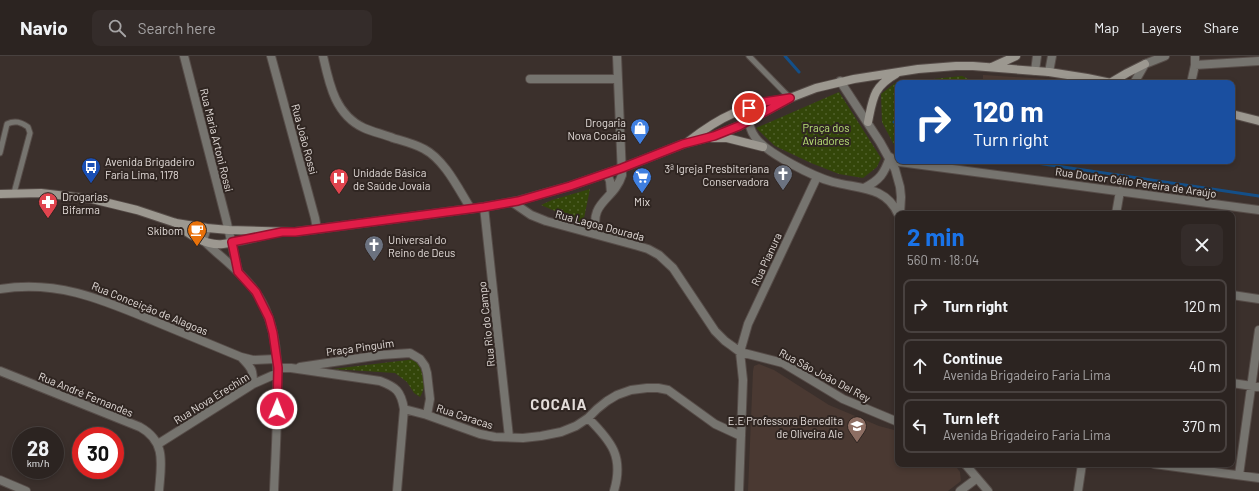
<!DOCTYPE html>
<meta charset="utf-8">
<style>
body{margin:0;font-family:Barlow,sans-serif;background:#342c2a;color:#f1f3f6;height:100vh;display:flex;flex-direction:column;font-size:15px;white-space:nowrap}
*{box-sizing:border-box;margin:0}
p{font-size:13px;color:#a6a4a5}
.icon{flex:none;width:22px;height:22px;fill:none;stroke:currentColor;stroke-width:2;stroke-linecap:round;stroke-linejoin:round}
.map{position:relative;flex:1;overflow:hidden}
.details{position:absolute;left:895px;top:155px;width:340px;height:256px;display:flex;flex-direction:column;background:#2c2421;border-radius:8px;box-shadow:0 2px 6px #0003,0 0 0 1px #48413f}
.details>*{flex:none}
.banner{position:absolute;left:895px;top:24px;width:340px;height:84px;border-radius:8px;box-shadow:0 2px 6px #0003,0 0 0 1px #48413f;background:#1a4fa0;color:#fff;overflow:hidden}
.speed{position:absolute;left:12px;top:371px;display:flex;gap:8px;font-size:20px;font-weight:700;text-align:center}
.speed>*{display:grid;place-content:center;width:52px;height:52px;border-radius:50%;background:#2c2421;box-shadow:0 2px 6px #0003,0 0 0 1px #48413f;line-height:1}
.speed small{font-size:10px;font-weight:400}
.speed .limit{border:6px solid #d22;background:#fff;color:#111}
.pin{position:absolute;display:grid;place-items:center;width:34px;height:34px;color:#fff;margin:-17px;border:2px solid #fff;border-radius:50%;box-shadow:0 1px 4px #0007}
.me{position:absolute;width:44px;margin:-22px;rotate:1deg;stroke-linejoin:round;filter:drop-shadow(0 0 3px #0008)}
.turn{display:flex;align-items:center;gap:14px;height:84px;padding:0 12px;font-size:18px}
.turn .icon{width:52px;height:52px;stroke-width:2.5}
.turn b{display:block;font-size:28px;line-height:34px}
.round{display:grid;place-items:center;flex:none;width:42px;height:42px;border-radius:8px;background:#342c2a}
.headline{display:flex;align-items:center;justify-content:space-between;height:68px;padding:0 12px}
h1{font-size:24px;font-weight:700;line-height:30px;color:#1a73e8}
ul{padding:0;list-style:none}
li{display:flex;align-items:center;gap:12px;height:54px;margin:0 8px 6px;padding:0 4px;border:2px solid #48413f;border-radius:8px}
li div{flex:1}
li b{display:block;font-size:15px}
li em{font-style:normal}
header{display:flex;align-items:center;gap:24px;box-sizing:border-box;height:56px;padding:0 20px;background:#2c2421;border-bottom:1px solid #48413f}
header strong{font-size:19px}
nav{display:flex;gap:22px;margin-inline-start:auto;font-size:14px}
.search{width:280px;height:36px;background:#342c2a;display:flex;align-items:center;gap:10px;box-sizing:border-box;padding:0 14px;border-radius:8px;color:#a6a4a5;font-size:15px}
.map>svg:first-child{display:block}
.built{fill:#4a3932}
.grass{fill:url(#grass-dots)}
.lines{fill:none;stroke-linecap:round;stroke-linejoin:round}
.stream{stroke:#144f88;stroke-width:3}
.service-casing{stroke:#564c48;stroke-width:7}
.minor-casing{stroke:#564c48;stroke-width:10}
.tertiary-casing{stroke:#564c48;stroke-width:10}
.secondary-casing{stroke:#564c48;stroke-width:10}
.service{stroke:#76746f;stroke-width:5}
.minor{stroke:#76746f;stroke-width:8}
.tertiary{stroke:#76746f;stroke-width:8}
.secondary{stroke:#9c9890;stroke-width:8}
.route-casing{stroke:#92132f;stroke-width:10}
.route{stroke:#e11d48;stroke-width:7}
.labels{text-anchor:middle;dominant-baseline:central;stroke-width:4;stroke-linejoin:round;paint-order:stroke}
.poi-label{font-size:11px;fill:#e3dcd9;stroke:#302622;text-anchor:end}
.park-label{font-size:11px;fill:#bbe378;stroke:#302622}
.street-label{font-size:11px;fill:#e3dcd9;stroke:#302622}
.district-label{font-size:15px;font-weight:bold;letter-spacing:1px;fill:#e3dcd9;stroke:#302622}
</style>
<header>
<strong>Navio</strong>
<div class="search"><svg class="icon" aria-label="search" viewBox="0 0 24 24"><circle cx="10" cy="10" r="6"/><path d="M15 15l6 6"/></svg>Search here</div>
<nav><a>Map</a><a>Layers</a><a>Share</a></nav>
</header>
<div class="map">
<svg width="1259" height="435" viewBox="0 0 1259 435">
<defs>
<pattern id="grass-dots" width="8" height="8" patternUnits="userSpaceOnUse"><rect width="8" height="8" fill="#334609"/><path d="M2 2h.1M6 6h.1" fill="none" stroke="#50602c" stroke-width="1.8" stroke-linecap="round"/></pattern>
</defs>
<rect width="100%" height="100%" fill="#3b302c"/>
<path class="built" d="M983 19 1062 24V27H983Z
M759 308 774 314 829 349 879 370 898 375V408H954L960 416 961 425 948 435H748L753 315 754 310Z"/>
<path class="grass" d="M962 20 975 26V27H898V91L894 89 882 66 881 38 895 27Z
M839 36 881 102 877 111 863 122 839 118 811 107 775 90 756 72Z
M590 133 583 167 541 149 552 144Z
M416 303C422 317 429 326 420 341L414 337 407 326 395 317 333 313Z"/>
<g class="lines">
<path class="stream" d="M785 0 799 16
M894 66 898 67
M1023 105 1259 140"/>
<g class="service-casing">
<path id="service" d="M749 0 790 42
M0 97 7 68C15 64 21 66 28 71L30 77 14 137"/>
</g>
<g class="minor-casing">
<path id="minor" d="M184 0 226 163 238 215
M271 0 315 162 317 173
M323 0C329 27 335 59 364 72 373 76 383 78 393 82 403 85 415 88 424 93 445 104 459 134 471 153
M1195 9 1259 5
M1035 15 1037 0
M1049 16 1052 0
M530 23H618
M1134 27 1145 8 1165 0
M1191 27 1195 9V0
M892 105 1259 154
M607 118 610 125 611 137
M512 146 531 159 546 165 638 190 648 193 659 199 673 212 715 275 725 285 732 290 740 296 783 307 843 343 898 366
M484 151 509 381
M1116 158 1120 135
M207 172 203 184C220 201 241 215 255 235 279 268 278 311 277 350 277 378 275 407 274 435
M597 178C588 145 614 145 622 119L617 0
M0 233C58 224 101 243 154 265 183 277 212 289 241 301L253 304 276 303
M1232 239 1259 243
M242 302C252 313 253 313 253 328
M300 311 381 299 410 297 420 303 425 310 427 317 430 343 427 359
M278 312H291L380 325C396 331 401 335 404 353L397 435
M0 315 140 371C167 386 161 409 159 435
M1232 327 1259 331
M404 353 427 359 480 378 495 381 523 382 541 380 561 376 576 370 588 362 597 353 607 345 617 339 631 334 647 332H658L668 334 715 368 741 380
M588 362C612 386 624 401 614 435
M158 388 253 328 278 317
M1154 408 1259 422
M1239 419 1259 274
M0 424 26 435
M739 435 743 324 740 296 748 268 817 121
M960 435 976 423
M1078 435 1082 408"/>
</g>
<g class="tertiary-casing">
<path id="tertiary" d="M840 25 880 86 895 113 900 131 901 141 900 158
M749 52C748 61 749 73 755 81 766 97 814 121 833 126 859 133 886 130 898 158
M864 132C880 124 884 118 890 101
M965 408 988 435"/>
</g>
<g class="secondary-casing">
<path id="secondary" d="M992 11 1016 0
M1110 27 1127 17 1145 8
M1232 58 1259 65
M868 66C873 42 873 31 896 18
M712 82H727L763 91
M689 85C703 74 718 64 734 57 750 49 768 46 785 43
M0 138 41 137 92 143 137 154 176 167 207 172 229 174 295 176 484 151 517 145 570 130 622 112 683 88 714 80 739 70 790 42 816 32 854 23 918 13 956 10H973L1049 16 1087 22 1111 27
M176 167C187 178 206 190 223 188 239 186 254 182 270 178"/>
</g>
<use href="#service" class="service"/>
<use href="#minor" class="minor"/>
<use href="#tertiary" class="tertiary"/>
<use href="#secondary" class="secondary"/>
</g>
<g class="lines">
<g class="route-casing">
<path id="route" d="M277 353 278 312 273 277 269 262 256 236 238 216 232 186 282 176H295L484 151 518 145 570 130 622 112 683 88 714 80 739 70 790 42 764 46 749 52"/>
</g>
<use href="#route" class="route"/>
</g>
<defs>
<g id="shop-pin" transform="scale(1)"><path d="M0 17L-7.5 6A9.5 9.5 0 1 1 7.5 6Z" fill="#3f7fe0" stroke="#302622"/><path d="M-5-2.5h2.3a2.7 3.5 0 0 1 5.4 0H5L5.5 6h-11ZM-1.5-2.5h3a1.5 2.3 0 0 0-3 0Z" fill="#fff"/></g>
<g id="bus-pin" transform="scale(1)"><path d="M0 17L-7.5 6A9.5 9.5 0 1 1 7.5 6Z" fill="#1a4fb4" stroke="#302622"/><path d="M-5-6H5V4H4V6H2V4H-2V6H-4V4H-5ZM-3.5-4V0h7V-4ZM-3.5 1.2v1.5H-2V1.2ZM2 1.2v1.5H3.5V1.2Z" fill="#fff"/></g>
<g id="church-pin" transform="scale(1)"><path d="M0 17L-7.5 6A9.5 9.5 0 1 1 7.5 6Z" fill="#6b7280" stroke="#302622"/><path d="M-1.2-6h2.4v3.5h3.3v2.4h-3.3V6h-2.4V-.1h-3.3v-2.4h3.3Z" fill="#fff"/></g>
<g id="supermarket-pin" transform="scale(1)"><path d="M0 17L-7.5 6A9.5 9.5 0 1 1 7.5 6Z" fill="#3f7fe0" stroke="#302622"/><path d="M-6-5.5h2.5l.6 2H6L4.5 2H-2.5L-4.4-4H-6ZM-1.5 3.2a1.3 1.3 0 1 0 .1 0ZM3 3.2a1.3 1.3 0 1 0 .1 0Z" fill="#fff"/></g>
<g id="hospital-pin" transform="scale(1)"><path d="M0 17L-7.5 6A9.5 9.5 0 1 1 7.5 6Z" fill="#e0444e" stroke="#302622"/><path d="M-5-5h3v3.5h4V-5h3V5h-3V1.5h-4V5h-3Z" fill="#fff"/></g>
<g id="pharmacy-pin" transform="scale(1)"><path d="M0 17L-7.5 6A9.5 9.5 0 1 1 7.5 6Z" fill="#e0444e" stroke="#302622"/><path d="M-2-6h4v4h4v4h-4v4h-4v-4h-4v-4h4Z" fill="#fff"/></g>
<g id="cafe-pin" transform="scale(1)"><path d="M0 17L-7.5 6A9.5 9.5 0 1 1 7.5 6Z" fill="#e8710a" stroke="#302622"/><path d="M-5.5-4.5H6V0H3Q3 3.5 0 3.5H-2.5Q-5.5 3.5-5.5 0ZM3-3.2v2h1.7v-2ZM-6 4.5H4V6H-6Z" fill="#fff"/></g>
<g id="school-pin" transform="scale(1)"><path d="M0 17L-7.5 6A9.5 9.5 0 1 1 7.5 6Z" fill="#8d6e63" stroke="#302622"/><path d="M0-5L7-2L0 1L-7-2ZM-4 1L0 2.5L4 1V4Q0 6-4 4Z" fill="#fff"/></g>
</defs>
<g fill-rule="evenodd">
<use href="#shop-pin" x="640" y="72"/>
<use href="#bus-pin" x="91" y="111"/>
<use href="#church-pin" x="783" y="118"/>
<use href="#supermarket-pin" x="642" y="121"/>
<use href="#hospital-pin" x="339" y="122"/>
<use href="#pharmacy-pin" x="48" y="146"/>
<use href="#cafe-pin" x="197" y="174"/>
<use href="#church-pin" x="374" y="189"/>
<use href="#school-pin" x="857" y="370"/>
</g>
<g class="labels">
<g class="poi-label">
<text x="626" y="66">Drogaria<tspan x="626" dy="13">Nova Cocaia</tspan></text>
<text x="105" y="105" text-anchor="start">Avenida Brigadeiro<tspan x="105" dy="13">Faria Lima, 1178</tspan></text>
<text x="769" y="112">3ª Igreja Presbiteriana<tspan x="769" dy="13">Conservadora</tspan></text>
<text x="353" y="116" text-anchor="start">Unidade Básica<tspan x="353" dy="13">de Saúde Jovaia</tspan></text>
<text x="62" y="140" text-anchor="start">Drogarias<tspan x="62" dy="13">Bifarma</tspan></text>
<text x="642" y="145" text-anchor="middle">Mix</text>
<text x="183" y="174">Skibom</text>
<text x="388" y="183" text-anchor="start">Universal do<tspan x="388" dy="13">Reino de Deus</tspan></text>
<text x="843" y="364">E.E Professora Benedita<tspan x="843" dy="13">de Oliveira Ale</tspan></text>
</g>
<g class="park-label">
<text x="826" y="71">Praça dos<tspan x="826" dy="13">Aviadores</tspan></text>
</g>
<g class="street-label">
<text transform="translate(305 83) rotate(75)">Rua João Rossi</text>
<text transform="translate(217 84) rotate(76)">Rua Maria Artoni Rossi</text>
<text transform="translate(1136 126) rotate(8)">Rua Doutor Célio Pereira de Araújo</text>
<text transform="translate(600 169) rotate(15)">Rua Lagoa Dourada</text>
<text transform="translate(766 203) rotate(-65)">Rua Pianura</text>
<text transform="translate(150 252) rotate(22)">Rua Conceição de Alagoas</text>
<text transform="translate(486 268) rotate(-96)">Rua Rio do Campo</text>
<text transform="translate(360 291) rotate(-8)">Praça Pinguim</text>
<text transform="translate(825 319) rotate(28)">Rua São João Del Rey</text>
<text transform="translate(86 338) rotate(22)">Rua André Fernandes</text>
<text transform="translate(211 342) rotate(-32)">Rua Nova Erechim</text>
<text transform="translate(465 360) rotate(18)">Rua Caracas</text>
</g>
<g class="district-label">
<text x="559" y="348">COCAIA</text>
</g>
</g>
</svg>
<div class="speed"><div>28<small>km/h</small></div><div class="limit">30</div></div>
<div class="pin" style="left:749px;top:52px;background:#d93025"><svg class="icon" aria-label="arrive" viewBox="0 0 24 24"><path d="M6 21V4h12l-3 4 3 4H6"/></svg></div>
<svg class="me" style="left:277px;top:353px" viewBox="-20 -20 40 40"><circle r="17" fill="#e11d48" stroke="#fff" stroke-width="3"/><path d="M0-11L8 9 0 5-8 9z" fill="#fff"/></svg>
<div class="banner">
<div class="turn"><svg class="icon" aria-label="right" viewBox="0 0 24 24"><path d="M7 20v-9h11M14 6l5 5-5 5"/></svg><div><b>120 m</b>Turn right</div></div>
</div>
<section class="details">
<div class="headline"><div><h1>2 min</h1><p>560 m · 18:04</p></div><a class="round"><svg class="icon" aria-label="close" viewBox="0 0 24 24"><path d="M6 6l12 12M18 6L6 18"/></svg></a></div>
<ul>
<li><svg class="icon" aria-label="right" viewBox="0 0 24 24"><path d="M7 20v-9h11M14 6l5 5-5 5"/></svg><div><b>Turn right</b></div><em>120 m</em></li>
<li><svg class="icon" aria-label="ahead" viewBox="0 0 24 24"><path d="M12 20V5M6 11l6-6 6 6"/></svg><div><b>Continue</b><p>Avenida Brigadeiro Faria Lima</p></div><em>40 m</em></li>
<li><svg class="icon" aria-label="left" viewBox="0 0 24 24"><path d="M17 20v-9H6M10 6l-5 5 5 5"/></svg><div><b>Turn left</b><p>Avenida Brigadeiro Faria Lima</p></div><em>370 m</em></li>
</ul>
</section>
</div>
